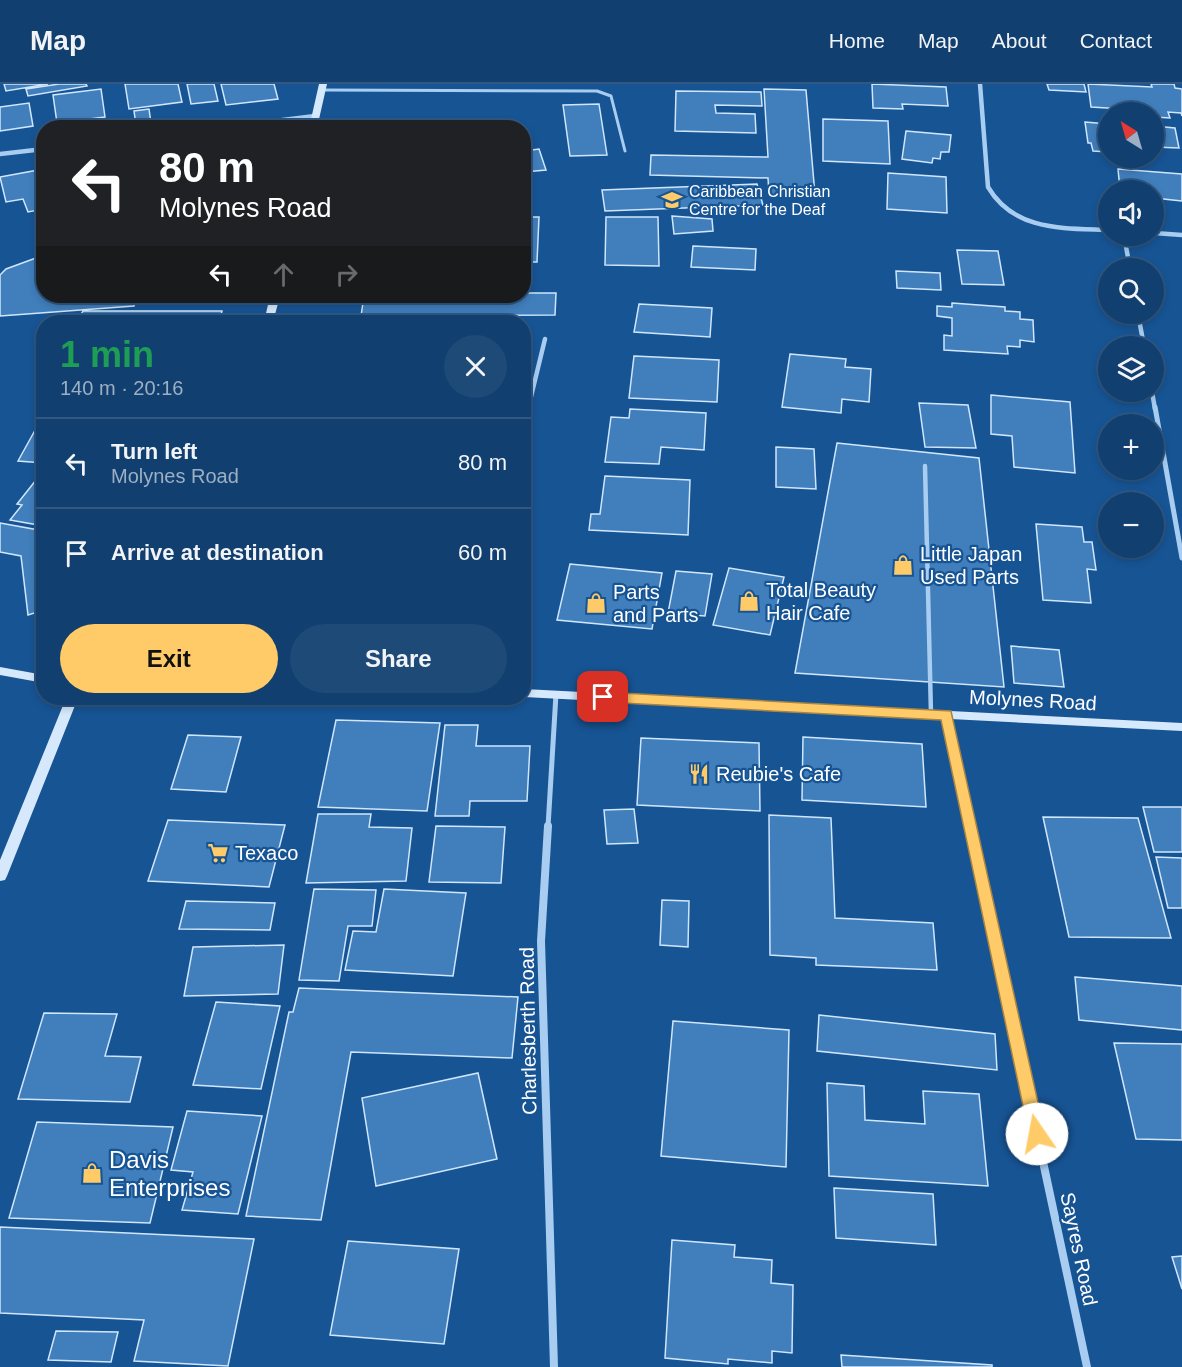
<!DOCTYPE html>
<meta charset="utf-8">
<style>
body{margin:0;font-family:Helvetica,sans-serif;background:#1e4a77;color:#f1f3f6;height:100vh;display:flex;flex-direction:column;font-size:22px;white-space:nowrap}
*{box-sizing:border-box;margin:0}
p{font-size:20px;color:#9cafc3}
.icon{flex:none;width:33px;height:33px;fill:none;stroke:currentColor;stroke-width:2;stroke-linecap:round;stroke-linejoin:round}
.map{position:relative;flex:1;overflow:hidden}
.sheet{position:absolute;left:36px;top:231px;width:495px;height:390px;display:flex;flex-direction:column;background:#113f6f;border-radius:24px;box-shadow:0 3px 9px #0003,0 0 0 2px #305882}
.sheet>*{flex:none}
.top-card{position:absolute;left:36px;top:36px;width:495px;height:183px;border-radius:24px;box-shadow:0 3px 9px #0003,0 0 0 2px #305882;background:#202124;color:#fff;overflow:hidden}
.needle{width:39px;rotate:323deg}
.fabs{position:absolute;left:1098px;top:18px;display:grid;gap:12px}
.fabs a{display:grid;place-items:center;width:66px;height:66px;border-radius:50%;background:#113f6f;box-shadow:0 3px 9px #0003,0 0 0 2px #305882;font-size:30px}
.pin{position:absolute;display:grid;place-items:center;width:51px;height:51px;color:#fff;margin:-26px;border-radius:12px;box-shadow:0 3px 9px #0006}
.me{position:absolute;width:66px;margin:-33px;rotate:348deg;stroke-linejoin:round;filter:drop-shadow(0 0 4px #0008)}
.turn{display:flex;align-items:center;gap:21px;height:126px;padding:0 24px;font-size:27px}
.turn .icon{width:78px;height:78px;stroke-width:2.5}
.turn b{display:block;font-size:42px;line-height:51px}
.lanes{display:flex;align-items:center;height:57px;padding:0 24px;background:#0003;justify-content:center;gap:30px;direction:ltr}
.lanes .off{opacity:.35}
.round{display:grid;place-items:center;flex:none;width:63px;height:63px;border-radius:32px;background:#1e4a77}
.overview{display:flex;align-items:center;justify-content:space-between;height:102px;padding:0 24px}
h1{font-size:36px;font-weight:800;line-height:45px;color:#1e9e55}
.cta{display:flex;gap:12px;margin-top:auto;padding:12px 24px}
.cta a{flex:1;height:69px;border-radius:36px;background:#ffcb68;color:#111;font-size:24px;font-weight:800;line-height:69px;text-align:center}
.cta a+a{background:#1e4a77;color:#f1f3f6}
ul{padding:0;list-style:none}
li{display:flex;align-items:center;gap:18px;height:90px;padding:0 24px;border-top:2px solid #305882}
li div{flex:1}
li b{display:block;font-size:22px}
li em{font-style:normal}
header{display:flex;align-items:center;gap:36px;box-sizing:border-box;height:84px;padding:0 30px;background:#113f6f;border-bottom:2px solid #305882}
header strong{font-size:28px}
nav{display:flex;gap:33px;margin-inline-start:auto;font-size:21px}
.map>svg:first-child{display:block}
.building{fill:#407ebc;stroke:#cfe6fc;stroke-width:1.5}
.lines{fill:none;stroke-linecap:round;stroke-linejoin:round}
.lane-far1{stroke:#a8cdf1;stroke-width:3}
.lane{stroke:#a8cdf1;stroke-width:4.5}
.street-far2{stroke:#a8cdf1;stroke-width:4.5}
.street-far1{stroke:#a8cdf1;stroke-width:5}
.street{stroke:#a8cdf1;stroke-width:8}
.secondary{fill:#d6e8fb;fill-rule:evenodd}
.route{fill:#ffcb68;stroke:#a68444;stroke-width:1.5}
.labels{text-anchor:middle;dominant-baseline:central;stroke-width:4.5;stroke-linejoin:round;paint-order:stroke}
.far-poi-label{font-size:16px;fill:#fff;stroke:#175494;text-anchor:start}
.poi-label{font-size:20px;fill:#fff;stroke:#175494;text-anchor:start}
.street-label{font-size:20px;fill:#fff;stroke:#175494}
.near-poi-label{font-size:24px;fill:#fff;stroke:#175494;text-anchor:start}
</style>
<header>
<strong>Map</strong>
<nav><a>Home</a><a>Map</a><a>About</a><a>Contact</a></nav>
</header>
<div class="map">
<svg width="1182" height="1283" viewBox="0 0 1182 1283">
<rect width="100%" height="100%" fill="#175494"/>
<path class="building" d="M4 0H48L6 7Z
M59 0H86L87 2 28 12 26 5Z
M125 0H178L182 18 129 25Z
M187 0H214L218 17 191 20Z
M221 0H274L278 15 226 21Z
M872 0 946 3 948 22 902 20 903 25 873 24Z
M1047 0H1084L1086 8 1049 6Z
M1088 0 1152 3 1151 0H1174L1175 4 1182 5V32L1181 29 1168 28 1170 34 1154 33V28H1141L1140 26 1091 23Z
M101 5 105 33 57 39 53 11Z
M764 5 806 6 815 111 769 110 768 94 650 91 651 71 768 73Z
M676 7 761 8 762 22 715 21 716 29 755 30 756 49 675 47Z
M29 19 33 42 0 47V23Z
M599 20 607 71 570 72 563 21Z
M149 25 151 39 136 41 134 27Z
M823 35 888 37 890 80 823 77Z
M1085 38 1108 40V68L1093 67 1091 59H1088Z
M1154 42 1175 44 1179 64 1154 63Z
M906 47 951 51 949 68H941L940 75 933 74 932 79 902 75Z
M539 65 546 86 524 88V67Z
M44 85V125L28 128 23 115 6 118 0 93Z
M1118 85 1182 90V117L1154 114V106H1120Z
M888 89 946 93 947 129 887 125Z
M757 100 763 121 605 127 602 106Z
M672 132 712 135 713 147 674 150Z
M524 133H539L537 178H524Z
M606 133H658L659 182 605 181Z
M693 162 756 165 755 186 691 183Z
M957 166 998 167 1004 201 962 200Z
M44 171V212H136L134 222 0 232V191L6 185Z
M896 187 940 189 941 206 897 204Z
M524 209H556L555 231 361 232 364 212H524Z
M952 219 1005 223V227L1020 228V235L1033 236 1034 258 1020 256V263L1007 262 1008 270 944 266V251L952 252V234L937 232V222L952 223Z
M639 220 712 224 710 253 634 248Z
M83 227H222L219 238H77Z
M790 270 846 275 845 283 871 285 869 318 842 315 841 329 782 323Z
M634 272 719 276 717 318 629 314Z
M991 311 1070 318 1075 389 1014 383 1012 352 991 350Z
M919 319 968 321 976 364 925 363Z
M630 325 706 329 704 366 661 363 659 380 605 378 611 333 629 334Z
M44 330V379L18 377Z
M837 359 979 374 1004 603 795 589Z
M776 363 814 365 816 405 776 403Z
M44 386V442L10 436 22 421 17 420Z
M605 392 690 396 688 451 589 446 591 430H600Z
M0 439 44 447V526L28 531 21 472 0 468Z
M1036 440 1082 443 1084 458H1092L1096 486 1087 485 1091 519 1043 516Z
M570 480 662 489 652 545 557 536Z
M729 484 784 493 770 551 713 541Z
M676 487 712 490 705 532 668 529Z
M1011 562 1059 566 1064 603 1014 599Z
M336 636 440 639 427 727 318 723Z
M445 641H478L476 662H530L527 717H470L469 732H435Z
M188 651 241 653 226 708 171 705Z
M803 653 922 660 926 723 802 716Z
M641 654 759 659 760 727 637 721Z
M1143 723H1182V768H1154Z
M634 725 638 759 607 760 604 726Z
M318 730H371L369 743 412 744 406 797 306 799Z
M769 731 831 734 835 834 933 839 937 886 816 881V874L770 871Z
M1043 733 1138 734 1171 854 1069 853Z
M168 736 285 741 269 803 148 797Z
M436 742 505 743 501 799 429 798Z
M1156 773 1182 774V824H1168Z
M314 805 376 806 372 842H348L339 897 299 896Z
M384 805 466 809 453 892 345 886 353 847 376 848Z
M662 816 689 817 688 863 660 861Z
M186 817 275 819 270 846 179 845Z
M284 861 278 910 184 912 193 863Z
M1075 893 1182 902V946L1079 936Z
M299 904 518 913 512 974 351 968 321 1136 246 1132 289 928H293Z
M216 918 280 922 261 1005 193 1001Z
M44 929 117 930 105 972 141 973 130 1018 18 1015Z
M819 931 995 950 997 986 817 967Z
M673 937 789 946 786 1083 661 1072Z
M1114 959 1182 960V1056L1136 1055Z
M478 989 497 1075 376 1102 362 1014Z
M827 999 864 1002 865 1036 925 1040 923 1007 979 1010 988 1102 829 1092Z
M187 1027 262 1032 238 1130 182 1126 193 1088 171 1086Z
M37 1038 173 1043 150 1139 9 1134Z
M834 1104 933 1110 936 1161 836 1154Z
M0 1143 254 1155 228 1282 134 1277 144 1236 0 1229Z
M672 1156 735 1161 734 1173 772 1176 771 1199 793 1201 792 1269 772 1267V1279L728 1275V1280L665 1274Z
M348 1157 459 1165 444 1260 330 1251Z
M1182 1172V1205L1172 1173Z
M56 1247 118 1248 111 1278 48 1276Z
M841 1271 992 1281V1283H842Z"/>
<g class="lines">
<path class="lane-far1" d="M322 6 597 7 611 12 625 67"/>
<path class="lane" d="M925 382 931 630"/>
<path class="street-far2" d="M980 0 988 103C1014 147 1062 144 1108 146
M219 44 315 32
M0 70 44 65
M1154 149 1182 151
M1124 152 1130 184
M1138 230 1144 262
M1152 308 1155 325
M528 325 545 255"/>
<path class="street-far1" d="M1155 323 1182 474
M524 343 529 323
M947 631 971 743
M548 743 556 610"/>
<path class="street" d="M548 742 541 857 554 1283
M971 742 1087 1283"/>
<path class="secondary" d="M319 0H327L317 44H309Z
M270 212H280L273 238H264Z
M0 583 44 591V599L0 591Z
M524 605 1182 639V647L524 613Z
M66 614H78L7 792 5 796 0 797V776Z"/>
</g>
<path class="route" d="M603 608 951 627 1045 1050 1043 1056 1037 1058 1031 1056 1029 1050 941 636 603 618 596 613Z"/>
<defs>
<g id="school-bare" transform="scale(1.62)"><path d="M0-5L7-2L0 1L-7-2ZM-4 1L0 2.5L4 1V4Q0 6-4 4Z" fill="#ffcb68" stroke="#175494" stroke-width="2.5" paint-order="stroke"/></g>
<g id="shop-bare" transform="scale(1.62)"><path d="M-5-2.5h2.3a2.7 3.5 0 0 1 5.4 0H5L5.5 6h-11ZM-1.5-2.5h3a1.5 2.3 0 0 0-3 0Z" fill="#ffcb68" stroke="#175494" stroke-width="2.5" paint-order="stroke"/></g>
<g id="restaurant-bare" transform="scale(1.62)"><path d="M-5-6h1v4h1v-4h1v4h1v-4h1v5L-1.5 .5V6h-2V.5L-5-1ZM5-6V6H3V1.5H1.5Q1.5-4 5-6Z" fill="#ffcb68" stroke="#175494" stroke-width="2.5" paint-order="stroke"/></g>
<g id="supermarket-bare" transform="scale(1.62)"><path d="M-6-5.5h2.5l.6 2H6L4.5 2H-2.5L-4.4-4H-6ZM-1.5 3.2a1.3 1.3 0 1 0 .1 0ZM3 3.2a1.3 1.3 0 1 0 .1 0Z" fill="#ffcb68" stroke="#175494" stroke-width="2.5" paint-order="stroke"/></g>
</defs>
<g fill-rule="evenodd">
<use href="#school-bare" x="672" y="116"/>
<use href="#shop-bare" x="903" y="481"/>
<use href="#shop-bare" x="749" y="517"/>
<use href="#shop-bare" x="596" y="519"/>
<use href="#restaurant-bare" x="699" y="690"/>
<use href="#supermarket-bare" x="218" y="769"/>
<use href="#shop-bare" x="92" y="1089"/>
</g>
<g class="labels">
<g class="far-poi-label">
<text x="689" y="107">Caribbean Christian<tspan x="689" dy="18">Centre for the Deaf</tspan></text>
</g>
<g class="poi-label">
<text x="920" y="470">Little Japan<tspan x="920" dy="23">Used Parts</tspan></text>
<text x="766" y="506">Total Beauty<tspan x="766" dy="23">Hair Cafe</tspan></text>
<text x="613" y="508">Parts<tspan x="613" dy="23">and Parts</tspan></text>
<text x="716" y="690">Reubie's Cafe</text>
<text x="235" y="769">Texaco</text>
</g>
<g class="street-label">
<text transform="translate(1033 616) rotate(3)">Molynes Road</text>
<text transform="translate(528 947) rotate(-91)">Charlesberth Road</text>
<text transform="translate(1079 1165) rotate(78)">Sayres Road</text>
</g>
<g class="near-poi-label">
<text x="109" y="1075">Davis<tspan x="109" dy="28">Enterprises</tspan></text>
</g>
</g>
</svg>
<div class="fabs">
<a><svg class="needle" viewBox="-14 -14 28 28"><path d="M0-13l5 13h-10z" fill="#e53935"/><path d="M0 13l5-13h-10z" fill="#9cafc3"/></svg></a>
<a><svg class="icon" aria-label="sound" viewBox="0 0 24 24"><path d="M4 9h4l5-4v14l-5-4H4zM17 9q2 3 0 6"/></svg></a>
<a><svg class="icon" aria-label="search" viewBox="0 0 24 24"><circle cx="10" cy="10" r="6"/><path d="M15 15l6 6"/></svg></a>
<a><svg class="icon" aria-label="layers" viewBox="0 0 24 24"><path d="M12 4l9 5-9 5-9-5zM3 14l9 5 9-5"/></svg></a>
<a>+</a>
<a>−</a>
</div>
<div class="pin" style="left:603px;top:613px;background:#d93025"><svg class="icon" aria-label="arrive" viewBox="0 0 24 24"><path d="M6 21V4h12l-3 4 3 4H6"/></svg></div>
<svg class="me" style="left:1037px;top:1050px" viewBox="-20 -20 40 40"><circle r="19" fill="#fff"/><path d="M0-13L10 11 0 6-10 11z" fill="#ffcb68"/></svg>
<div class="top-card">
<div class="turn"><svg class="icon" aria-label="left" viewBox="0 0 24 24"><path d="M17 20v-9H6M10 6l-5 5 5 5"/></svg><div><b>80 m</b>Molynes Road</div></div>
<div class="lanes"><svg class="icon" aria-label="left" viewBox="0 0 24 24"><path d="M17 20v-9H6M10 6l-5 5 5 5"/></svg><svg class="icon off" aria-label="ahead" viewBox="0 0 24 24"><path d="M12 20V5M6 11l6-6 6 6"/></svg><svg class="icon off" aria-label="right" viewBox="0 0 24 24"><path d="M7 20v-9h11M14 6l5 5-5 5"/></svg></div>
</div>
<section class="sheet">
<div class="overview"><div><h1>1 min</h1><p>140 m · 20:16</p></div><a class="round"><svg class="icon" aria-label="close" viewBox="0 0 24 24"><path d="M6 6l12 12M18 6L6 18"/></svg></a></div>
<ul>
<li><svg class="icon" aria-label="left" viewBox="0 0 24 24"><path d="M17 20v-9H6M10 6l-5 5 5 5"/></svg><div><b>Turn left</b><p>Molynes Road</p></div><em>80 m</em></li>
<li><svg class="icon" aria-label="arrive" viewBox="0 0 24 24"><path d="M6 21V4h12l-3 4 3 4H6"/></svg><div><b>Arrive at destination</b></div><em>60 m</em></li>
</ul>
<div class="cta"><a>Exit</a><a>Share</a></div>
</section>
</div>
